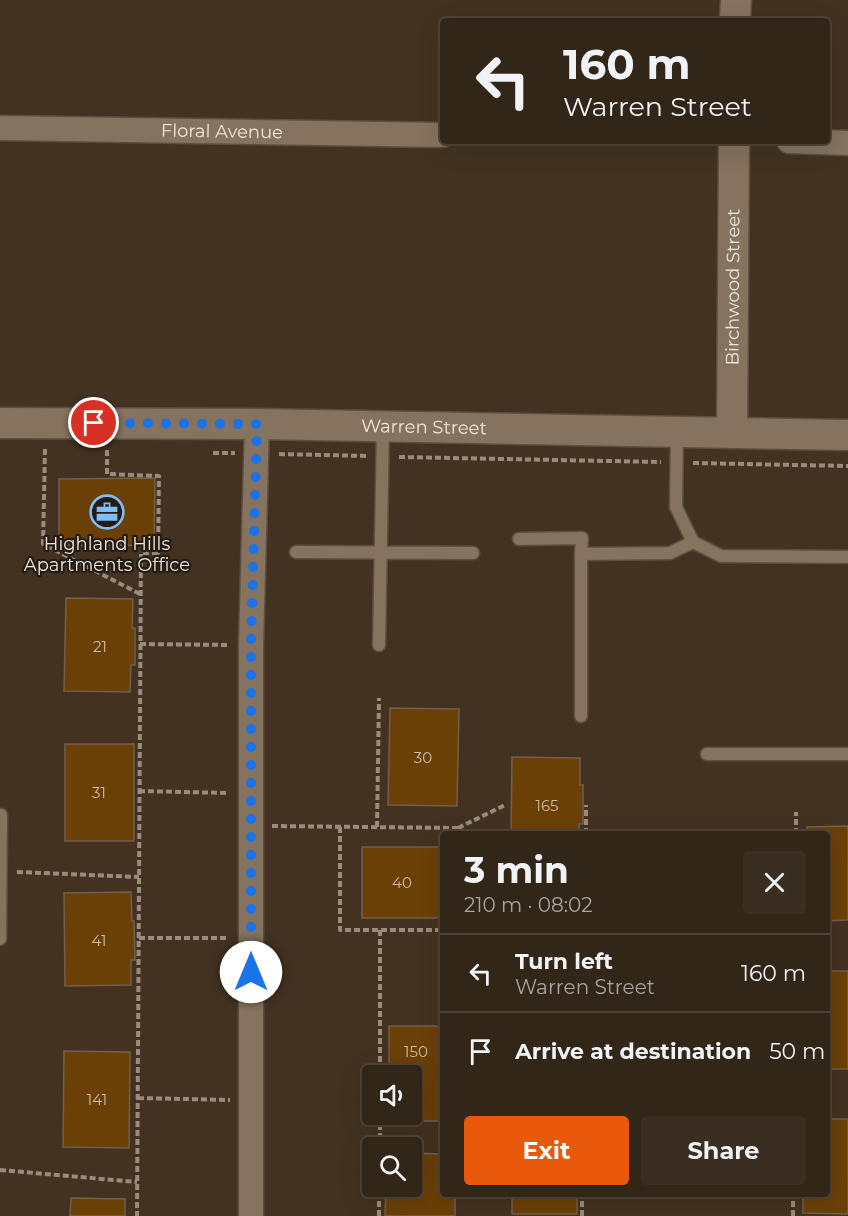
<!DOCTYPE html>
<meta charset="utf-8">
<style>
body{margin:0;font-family:Montserrat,sans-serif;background:#3a2e22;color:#f1f3f6;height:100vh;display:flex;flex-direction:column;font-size:22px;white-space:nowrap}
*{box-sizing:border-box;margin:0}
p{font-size:20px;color:#a8a5a2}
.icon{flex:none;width:33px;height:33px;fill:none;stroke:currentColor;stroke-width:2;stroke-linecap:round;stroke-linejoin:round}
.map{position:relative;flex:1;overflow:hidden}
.side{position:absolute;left:440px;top:831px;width:390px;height:366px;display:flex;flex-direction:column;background:#322619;border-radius:6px;box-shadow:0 6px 24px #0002,0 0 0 2px #4d4338}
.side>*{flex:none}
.banner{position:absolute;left:440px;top:18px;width:390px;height:126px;border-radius:6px;box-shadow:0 6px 24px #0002,0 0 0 2px #4d4338;background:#322619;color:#f1f3f6;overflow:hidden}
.tools{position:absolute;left:362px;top:1065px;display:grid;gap:12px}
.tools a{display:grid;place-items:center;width:60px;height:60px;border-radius:6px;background:#322619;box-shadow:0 6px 24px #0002,0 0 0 2px #4d4338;font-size:30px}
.pin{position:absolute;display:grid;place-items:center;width:51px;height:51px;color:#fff;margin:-26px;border:3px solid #fff;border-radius:50%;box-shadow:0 2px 6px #0007}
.me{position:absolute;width:66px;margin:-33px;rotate:0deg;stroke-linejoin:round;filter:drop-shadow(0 0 4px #0008)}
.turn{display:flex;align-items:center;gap:21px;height:126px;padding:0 24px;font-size:27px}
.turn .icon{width:78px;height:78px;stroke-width:2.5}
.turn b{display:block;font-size:42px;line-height:51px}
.round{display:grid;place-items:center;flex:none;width:63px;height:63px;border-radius:6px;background:#3a2e22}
.overview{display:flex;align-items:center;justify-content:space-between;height:102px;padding:0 24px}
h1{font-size:36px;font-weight:700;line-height:45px}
.cta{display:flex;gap:12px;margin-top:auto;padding:12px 24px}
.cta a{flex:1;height:69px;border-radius:6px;background:#ea580c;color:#fff;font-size:24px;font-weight:700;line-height:69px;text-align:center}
.cta a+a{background:#3a2e22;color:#f1f3f6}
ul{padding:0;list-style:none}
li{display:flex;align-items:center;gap:18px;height:78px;padding:0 24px;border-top:2px solid #4d4338}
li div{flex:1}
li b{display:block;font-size:22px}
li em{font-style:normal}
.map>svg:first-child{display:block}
.building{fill:#6b4007;stroke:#725f4d;stroke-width:1.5}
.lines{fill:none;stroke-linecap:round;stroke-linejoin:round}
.service-casing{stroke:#5d4f3f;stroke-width:15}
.minor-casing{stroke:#5d4f3f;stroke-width:27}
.tertiary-casing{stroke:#5d4f3f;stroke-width:33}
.path{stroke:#998b7d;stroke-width:4;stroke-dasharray:6 3;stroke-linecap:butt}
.service{stroke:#85725f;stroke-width:12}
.minor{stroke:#85725f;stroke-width:24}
.tertiary{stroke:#85725f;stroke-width:30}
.route{stroke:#1a73e8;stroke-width:10;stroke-dasharray:0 18}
.labels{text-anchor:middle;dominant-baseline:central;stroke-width:4.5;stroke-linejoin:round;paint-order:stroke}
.number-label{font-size:15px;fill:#cfbca5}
.street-label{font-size:18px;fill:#f0e5da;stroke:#241c14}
.poi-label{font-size:18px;fill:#f0e5da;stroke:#241c14}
</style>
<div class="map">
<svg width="848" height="1216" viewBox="0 0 848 1216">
<rect width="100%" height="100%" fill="#433221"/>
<path class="building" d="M155 478 154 545 59 546V479Z
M66 598 133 599 132 628H135V665H131L130 692 64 691Z
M390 708 459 709 457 806 388 805Z
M65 744H134V841H65Z
M512 757 580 758V785H583V824H579V834H511Z
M848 826V920L826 921V834H807V827Z
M362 847H442V918H362Z
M131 892 132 921H134L135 960H131V985L65 986 64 893Z
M826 971H848V1069H826Z
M389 1026H442V1121H389V1114H411V1076H389Z
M64 1051 130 1052 129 1148 63 1147Z
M826 1119H848V1214L803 1213V1194H826Z
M411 1153 442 1154V1194H455V1216H385L386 1186H411Z
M512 1194H577V1214H512Z
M71 1198 125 1199V1216H70Z"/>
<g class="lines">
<g class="service-casing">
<path id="service" d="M677 432 676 507 693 542 721 556 848 557
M519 539 582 538 581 554
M296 552 473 553
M379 645 383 427
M581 716V554L670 553 693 542
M707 754H848
M0 939 1 815"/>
</g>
<g class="minor-casing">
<g id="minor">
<path id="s1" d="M0 128 442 135"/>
<path d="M789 141 848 143"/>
<path d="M251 1216V645L257 424"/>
</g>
</g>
<g class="tertiary-casing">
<g id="tertiary">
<path d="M735 21 736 0"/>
<path id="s2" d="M0 423 257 424 848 435"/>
<path id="s3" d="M732 433 734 141"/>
</g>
</g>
<path class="path" d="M45 449 43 544 140 594
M107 450V474L159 476 158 553H141L137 1216
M213 453H235
M279 454 367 456
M399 457 661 462
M693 463 848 466
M140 644 230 645
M139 791 229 793
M272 826 458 828 466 834
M340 827V930H442
M377 827 379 698
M458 828 505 805
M586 834V805
M796 834V812
M17 872 139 877
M380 930V1076
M139 938H228
M138 1098 230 1100
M380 1148V1114
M0 1170 137 1182
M379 1216V1186
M582 1216V1194
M793 1216V1194"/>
<use href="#service" class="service"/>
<use href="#minor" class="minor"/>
<use href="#tertiary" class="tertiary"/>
</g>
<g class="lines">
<path class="route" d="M94 423 257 424 251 645V972"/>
</g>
<defs>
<g id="office-ring" transform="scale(1.725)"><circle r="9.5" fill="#241c14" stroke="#7bbef8" stroke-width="1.5"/><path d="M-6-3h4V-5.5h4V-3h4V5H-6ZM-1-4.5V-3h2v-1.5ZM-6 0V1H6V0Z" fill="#7bbef8"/></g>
</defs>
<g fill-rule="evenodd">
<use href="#office-ring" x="107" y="512"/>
</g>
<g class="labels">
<g class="number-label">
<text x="100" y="646">21</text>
<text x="423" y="757">30</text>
<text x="99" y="792">31</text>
<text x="547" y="805">165</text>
<text x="402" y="882">40</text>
<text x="99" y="940">41</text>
<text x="416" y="1051">150</text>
<text x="97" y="1099">141</text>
</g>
<g class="street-label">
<text stroke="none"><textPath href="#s1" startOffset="222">Floral Avenue</textPath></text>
<text stroke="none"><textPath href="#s3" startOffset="146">Birchwood Street</textPath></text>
<text stroke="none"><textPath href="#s2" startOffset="424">Warren Street</textPath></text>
</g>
<g class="poi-label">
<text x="107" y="544">Highland Hills<tspan x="107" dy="21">Apartments Office</tspan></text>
</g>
</g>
</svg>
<div class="tools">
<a><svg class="icon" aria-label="sound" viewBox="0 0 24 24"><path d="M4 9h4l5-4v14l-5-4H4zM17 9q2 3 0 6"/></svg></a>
<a><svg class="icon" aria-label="search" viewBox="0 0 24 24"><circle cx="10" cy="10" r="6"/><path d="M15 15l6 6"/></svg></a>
</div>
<div class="pin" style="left:94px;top:423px;background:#d93025"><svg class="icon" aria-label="arrive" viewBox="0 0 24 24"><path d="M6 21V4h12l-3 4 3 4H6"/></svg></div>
<svg class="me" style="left:251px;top:972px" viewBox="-20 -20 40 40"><circle r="19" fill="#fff"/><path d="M0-13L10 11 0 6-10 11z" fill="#1a73e8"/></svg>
<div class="banner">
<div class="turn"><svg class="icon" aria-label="left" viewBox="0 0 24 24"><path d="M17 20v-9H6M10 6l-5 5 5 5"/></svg><div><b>160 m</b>Warren Street</div></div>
</div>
<section class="side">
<div class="overview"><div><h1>3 min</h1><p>210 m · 08:02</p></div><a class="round"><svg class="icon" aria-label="close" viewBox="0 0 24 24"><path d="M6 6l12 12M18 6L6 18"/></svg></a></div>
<ul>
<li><svg class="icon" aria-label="left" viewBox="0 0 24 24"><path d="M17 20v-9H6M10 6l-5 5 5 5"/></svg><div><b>Turn left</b><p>Warren Street</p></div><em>160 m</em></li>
<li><svg class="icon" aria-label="arrive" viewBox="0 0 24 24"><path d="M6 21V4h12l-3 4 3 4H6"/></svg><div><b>Arrive at destination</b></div><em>50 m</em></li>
</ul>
<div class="cta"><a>Exit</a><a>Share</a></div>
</section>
</div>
